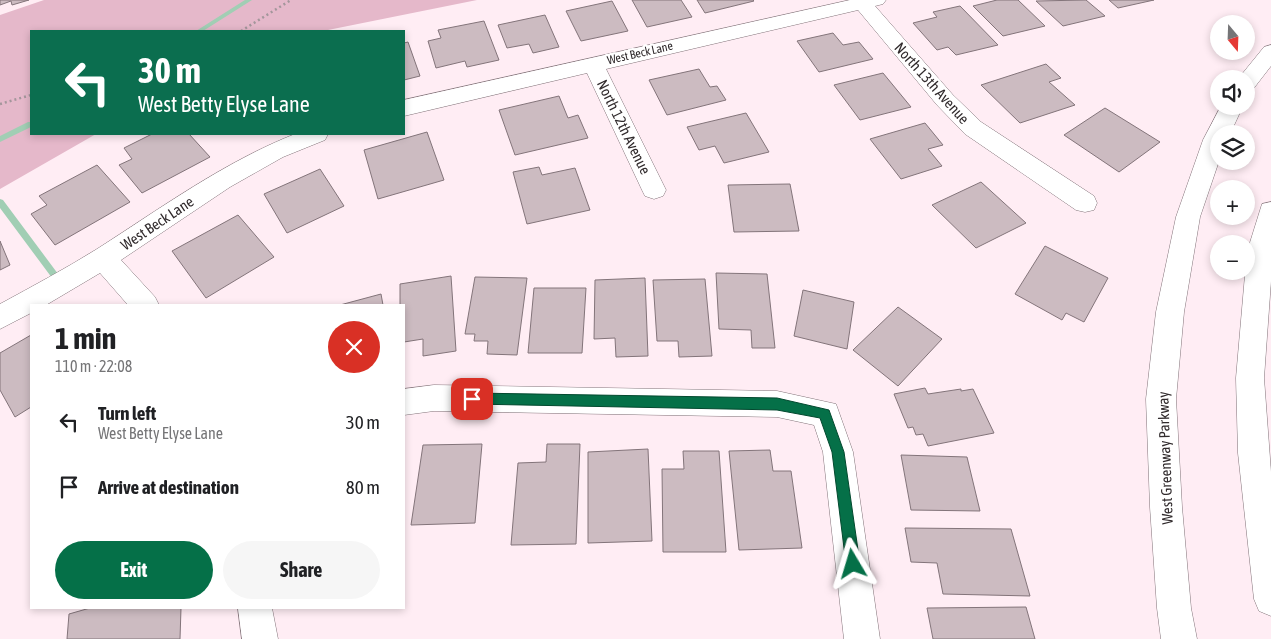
<!DOCTYPE html>
<meta charset="utf-8">
<style>
body{margin:0;font-family:"Asap Condensed",sans-serif;background:#f6f6f6;color:#202124;height:100vh;display:flex;flex-direction:column;font-size:19px;white-space:nowrap}
*{box-sizing:border-box;margin:0}
p{font-size:16px;color:#757577}
.icon{flex:none;width:28px;height:28px;fill:none;stroke:currentColor;stroke-width:2;stroke-linecap:round;stroke-linejoin:round}
.map{position:relative;flex:1;overflow:hidden}
.panel{position:absolute;left:30px;top:304px;width:375px;height:305px;display:flex;flex-direction:column;background:#fff;border-radius:0px;box-shadow:0 2px 8px #0003}
.panel>*{flex:none}
.guide{position:absolute;left:30px;top:30px;width:375px;height:105px;border-radius:0px;box-shadow:0 2px 8px #0003;background:#0b6e4f;color:#fff;overflow:hidden}
.needle{width:32px;rotate:161deg}
.buttons{position:absolute;left:1210px;top:15px;display:grid;gap:10px}
.buttons a{display:grid;place-items:center;width:45px;height:45px;border-radius:50%;background:#fff;box-shadow:0 2px 8px #0003;font-size:25px}
.pin{position:absolute;display:grid;place-items:center;width:42px;height:42px;color:#fff;margin:-21px;border-radius:10px;box-shadow:0 2px 8px #0006}
.me{position:absolute;width:55px;margin:-28px;rotate:353deg;stroke-linejoin:round;filter:drop-shadow(0 0 4px #0008)}
.turn{display:flex;align-items:center;gap:18px;height:105px;padding:0 25px;font-size:22px}
.turn .icon{width:65px;height:65px;stroke-width:2.5}
.turn b{display:block;font-size:35px;line-height:42px}
.round{display:grid;place-items:center;flex:none;width:52px;height:52px;border-radius:26px;background:#f6f6f6}
.head{display:flex;align-items:center;justify-content:space-between;height:85px;padding:0 25px}
h1{font-size:30px;font-weight:700;line-height:38px}
.action{display:flex;gap:10px;margin-top:auto;padding:10px 25px}
.action a{flex:1;height:58px;border-radius:30px;background:#057048;color:#fff;font-size:20px;font-weight:700;line-height:58px;text-align:center}
.action a+a{background:#f6f6f6;color:#202124}
ul{padding:0;list-style:none}
li{display:flex;align-items:center;gap:15px;height:65px;padding:0 25px}
li div{flex:1}
li b{display:block;font-size:19px}
li em{font-style:normal}
.map>svg:first-child{display:block}
.green{fill:#e5b8ca}
.lines{fill:none;stroke-linecap:round;stroke-linejoin:round}
.stream{fill:#a1ceb4;fill-rule:evenodd}
.building{fill:#ccbbc1;stroke:#83747a}
.minor-casing{stroke:#827379;stroke-width:1}
.secondary-casing{stroke:#827379;stroke-width:1}
.path{stroke:#a3969b;stroke-width:2.5;stroke-dasharray:2 3;stroke-linecap:butt}
.minor{fill:#fff;fill-rule:evenodd}
.secondary{fill:#fff;fill-rule:evenodd}
.route{fill:#057048;stroke:#03492f}
.labels{text-anchor:middle;dominant-baseline:central;stroke-width:4.5;stroke-linejoin:round;paint-order:stroke}
.far-street-label{font-size:12px;fill:#312b2d;stroke:#fff}
.street-label{font-size:15px;fill:#312b2d;stroke:#fff}
</style>
<div class="map">
<svg width="1271" height="639" viewBox="0 0 1271 639">
<rect width="100%" height="100%" fill="#ffedf4"/>
<path class="green" d="M44 0H477L323 31H31V134H96L0 189V15Z"/>
<g class="lines">
<path class="stream" d="M245 0H252L203 31H196Z
M28 122H31V127L0 142V136Z
M0 199 3 200 64 282 65 284 64 286H58L0 208Z"/>
</g>
<path class="building" d="M0 0H29L12 5 11 1 0 5Z
M632 0H681L692 17 647 27Z
M697 0H753L754 1 705 13Z
M997 0H1018L1045 26 1003 36 973 6Z
M1086 0 1105 16 1063 26 1036 1Z
M1109 0H1154L1118 8Z
M612 1 628 31 581 41 566 11Z
M960 6 998 45 956 55 948 47 937 50 913 23 937 17 933 12Z
M545 15 559 47 533 53 529 44 507 48 498 25Z
M484 21 499 60 467 67 465 61 436 68 428 41 441 38 438 30Z
M833 33 843 45 859 42 873 59 819 72 797 41Z
M408 42 420 76 404 80V43Z
M1046 64 1061 78 1049 82 1075 105 1020 123 981 85Z
M699 69 710 87 717 86 726 100 667 115 649 80Z
M883 73 911 107 860 120 834 85Z
M559 96 568 118 578 115 588 138 515 155 499 110Z
M1105 108 1160 142 1119 172 1064 135Z
M746 113 769 152 724 163 715 146 699 150 687 127Z
M925 123 943 145 928 149 942 166 901 179 870 139Z
M427 132 444 180 378 199 364 150Z
M152 134H189L210 157 142 193 119 165 132 159 124 148Z
M97 165 130 202 55 245 31 214 47 205 39 196Z
M539 167 542 175 575 168 590 210 527 224 513 172Z
M320 169 344 206 287 233 264 194Z
M981 182 1026 223 976 248 932 205Z
M790 184 799 231 734 232 728 185Z
M238 215 274 257 206 298 172 251Z
M0 241 10 265 0 270Z
M1045 246 1108 278 1084 322 1066 313 1062 320 1015 294Z
M716 273 767 274 775 348H752L751 330 719 329Z
M451 276 456 351 423 356V339L404 342V305H400V284Z
M475 277 527 278 517 355 487 354 488 341H474L475 334H465Z
M645 278 648 356 616 357 615 338 594 339 595 280Z
M705 279 712 356 679 357 678 341H657L653 280Z
M534 288H586L582 353H528Z
M803 290 854 302 847 349 794 336Z
M381 294 383 305H340Z
M898 307 942 339 898 386 853 350Z
M31 335V407L15 417 0 390V353Z
M925 388 928 394 961 389V391L973 389 994 433 928 446 923 434 916 435 913 427 908 428 894 394Z
M482 444 475 523 411 525 423 445Z
M547 444H580L576 544 511 545 518 463 546 462Z
M648 449 652 541 588 543V452Z
M770 450 773 471H791L802 548 739 550 729 451Z
M683 451H719L726 552H663L662 469H684Z
M901 455 967 457 980 511 911 510Z
M905 528 1011 529 1030 596 943 594 937 563 911 562Z
M1026 607 1035 639H933L927 608Z
M90 608H181L180 639H67L69 614Z"/>
<g class="lines">
<g class="minor-casing">
<path id="minor" d="M850 0H886L883 4 875 6 953 95 981 122 1094 196 1097 203 1094 210 1085 212 1076 210 965 134 937 105 858 10 606 69 666 190 663 196 654 199 645 196 642 190 587 73 404 116V100Z
M295 134H328L325 140 283 157 230 187 121 260 155 297 159 305H128L100 273 46 305H31V313L0 329V304C33 286 65 269 97 249 161 208 224 162 295 134Z
M434 385 777 391 836 404 853 452 880 639H844L823 452 814 425 777 417 434 411 404 415V389Z
M238 608H272L278 639H242Z"/>
</g>
<g class="secondary-casing">
<path id="secondary" d="M1271 45V66L1254 88 1246 90V79H1238L1264 47Z
M1221 106H1243L1230 134H1219V161L1200 217 1184 312 1176 399 1182 507 1191 608 1197 639H1161L1157 608 1150 507 1146 399 1156 312 1176 217 1203 140Z
M1271 202V281L1264 378 1271 472V616L1259 611 1254 599 1238 453 1236 378 1247 252 1262 204Z"/>
</g>
<path class="path" d="M241 31 291 0
M0 104 31 95"/>
<use href="#minor" class="minor"/>
<use href="#secondary" class="secondary"/>
</g>
<path class="route" d="M472 393 777 398 829 410 844 452 860 564 858 569 853 571 848 569 846 564 832 452 820 418 777 410 472 404 467 403 466 399 467 395Z"/>
<g class="labels">
<g class="far-street-label">
<text transform="translate(640 53) rotate(-13)">West Beck Lane</text>
</g>
<g class="street-label">
<text transform="translate(932 83) rotate(48)">North 13th Avenue</text>
<text transform="translate(624 127) rotate(64)">North 12th Avenue</text>
<text transform="translate(157 223) rotate(-34)">West Beck Lane</text>
<text transform="translate(1165 458) rotate(-92)">West Greenway Parkway</text>
</g>
</g>
</svg>
<div class="buttons">
<a><svg class="needle" viewBox="-14 -14 28 28"><path d="M0-13l5 13h-10z" fill="#e53935"/><path d="M0 13l5-13h-10z" fill="#757577"/></svg></a>
<a><svg class="icon" aria-label="sound" viewBox="0 0 24 24"><path d="M4 9h4l5-4v14l-5-4H4zM17 9q2 3 0 6"/></svg></a>
<a><svg class="icon" aria-label="layers" viewBox="0 0 24 24"><path d="M12 4l9 5-9 5-9-5zM3 14l9 5 9-5"/></svg></a>
<a>+</a>
<a>−</a>
</div>
<div class="pin" style="left:472px;top:399px;background:#d93025"><svg class="icon" aria-label="arrive" viewBox="0 0 24 24"><path d="M6 21V4h12l-3 4 3 4H6"/></svg></div>
<svg class="me" style="left:853px;top:564px" viewBox="-20 -20 40 40"><path d="M0-17L14 15 0 8-14 15z" fill="#057048" stroke="#fff" stroke-width="4"/></svg>
<div class="guide">
<div class="turn"><svg class="icon" aria-label="left" viewBox="0 0 24 24"><path d="M17 20v-9H6M10 6l-5 5 5 5"/></svg><div><b>30 m</b>West Betty Elyse Lane</div></div>
</div>
<section class="panel">
<div class="head"><div><h1>1 min</h1><p>110 m · 22:08</p></div><a class="round" style="background:#d93025;color:#fff"><svg class="icon" aria-label="close" viewBox="0 0 24 24"><path d="M6 6l12 12M18 6L6 18"/></svg></a></div>
<ul>
<li><svg class="icon" aria-label="left" viewBox="0 0 24 24"><path d="M17 20v-9H6M10 6l-5 5 5 5"/></svg><div><b>Turn left</b><p>West Betty Elyse Lane</p></div><em>30 m</em></li>
<li><svg class="icon" aria-label="arrive" viewBox="0 0 24 24"><path d="M6 21V4h12l-3 4 3 4H6"/></svg><div><b>Arrive at destination</b></div><em>80 m</em></li>
</ul>
<div class="action"><a>Exit</a><a>Share</a></div>
</section>
</div>
